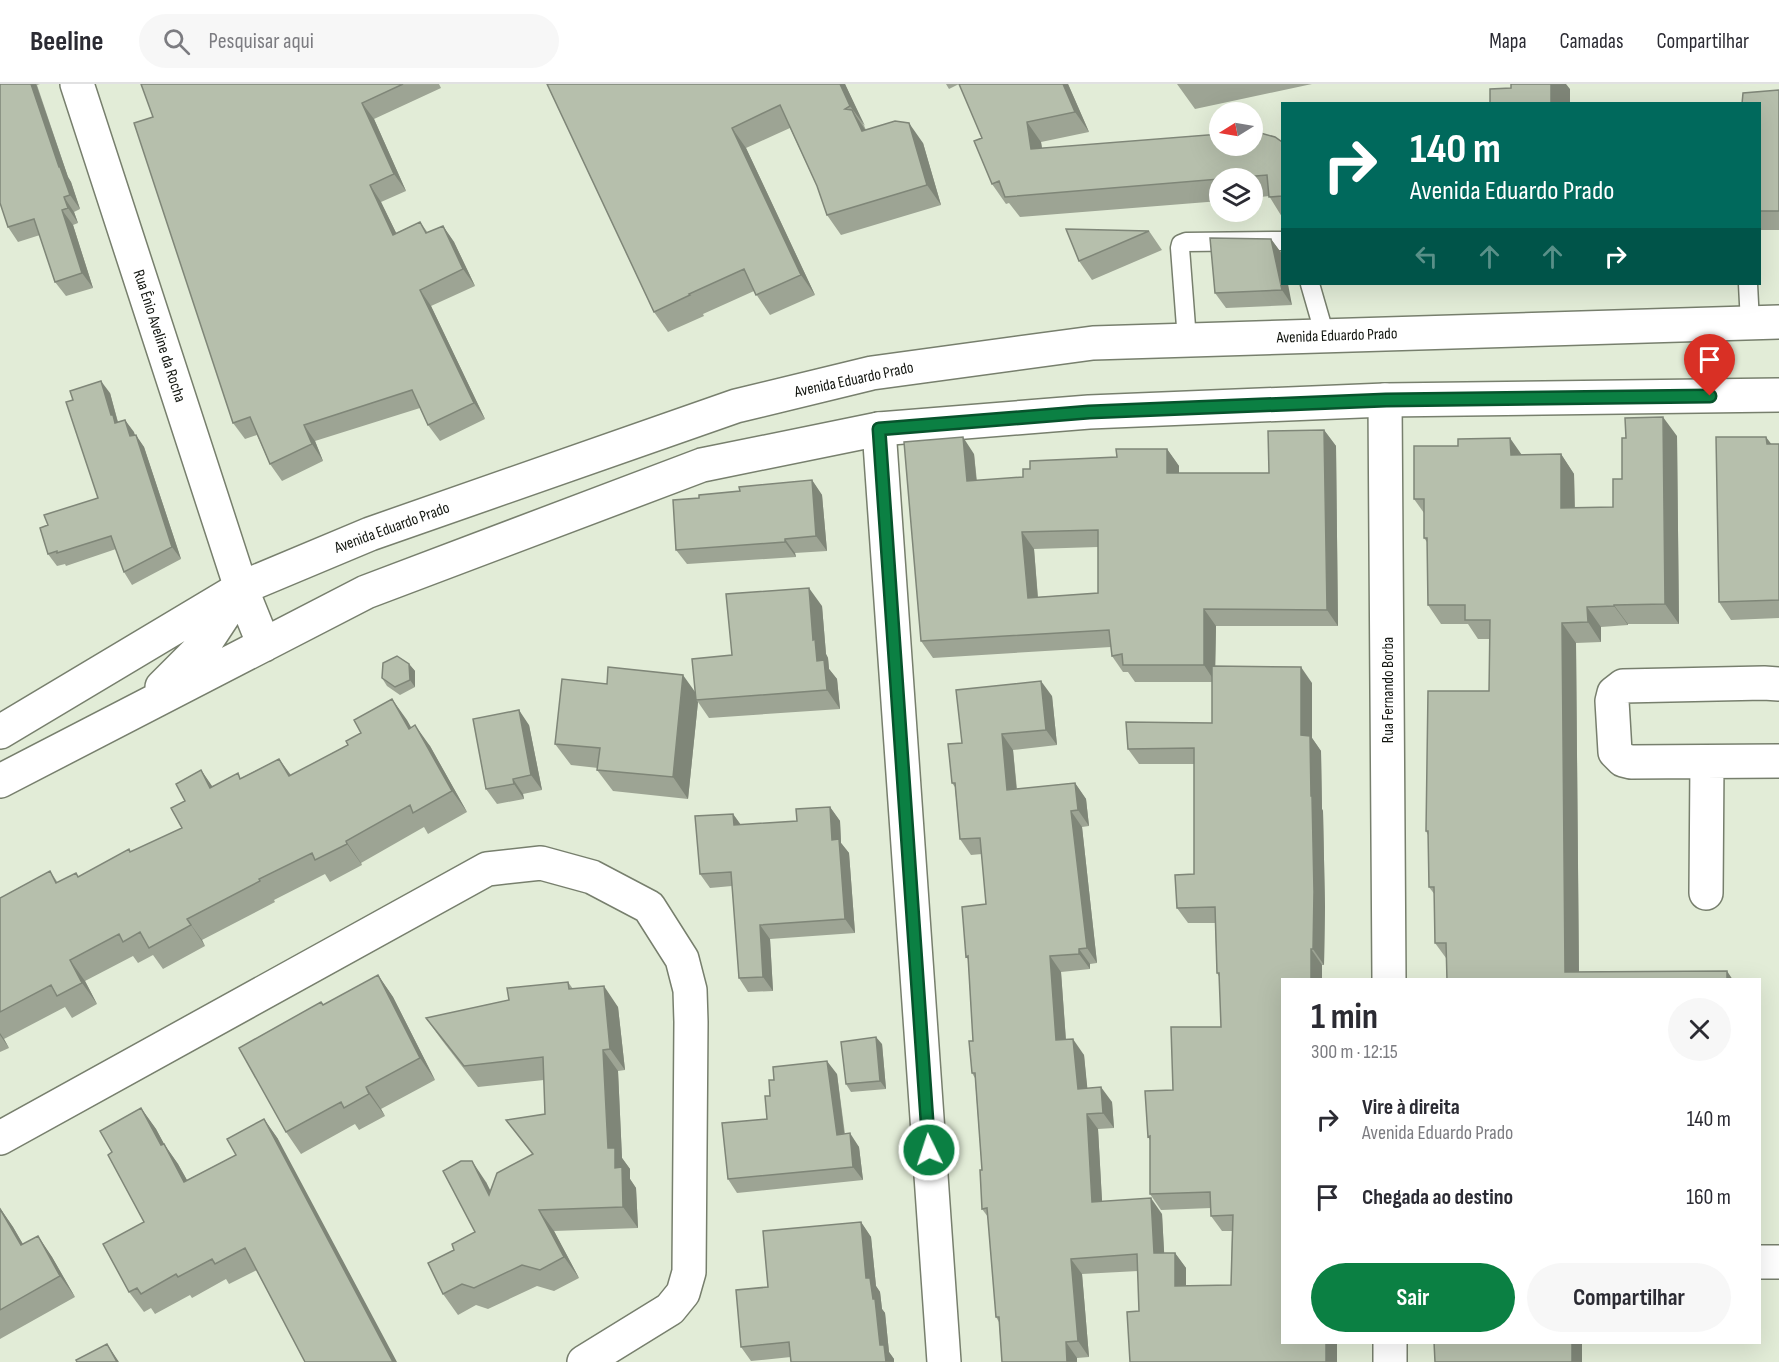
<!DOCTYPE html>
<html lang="pt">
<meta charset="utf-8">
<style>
body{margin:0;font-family:"Sofia Sans Condensed",sans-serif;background:#f7f7f7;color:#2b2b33;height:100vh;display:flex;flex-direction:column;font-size:22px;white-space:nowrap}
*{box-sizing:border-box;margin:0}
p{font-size:20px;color:#7c7c81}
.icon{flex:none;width:33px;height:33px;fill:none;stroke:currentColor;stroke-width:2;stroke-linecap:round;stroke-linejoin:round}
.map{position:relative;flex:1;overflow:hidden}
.panel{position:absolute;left:1281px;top:894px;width:480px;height:366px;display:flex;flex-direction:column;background:#fff;border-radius:0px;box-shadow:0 6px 24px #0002}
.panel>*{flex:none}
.hud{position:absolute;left:1281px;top:18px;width:480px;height:183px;border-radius:0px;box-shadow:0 6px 24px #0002;background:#00695c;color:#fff;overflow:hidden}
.needle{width:39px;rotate:259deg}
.tools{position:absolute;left:1209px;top:18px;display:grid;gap:12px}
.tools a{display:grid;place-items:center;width:54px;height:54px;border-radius:50%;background:#fff;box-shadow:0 6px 24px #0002;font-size:30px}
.pin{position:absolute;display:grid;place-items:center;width:51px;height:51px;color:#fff;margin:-62px -26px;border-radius:50% 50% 50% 0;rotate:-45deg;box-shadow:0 0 6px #0007}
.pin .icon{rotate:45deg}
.me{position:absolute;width:66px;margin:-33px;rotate:356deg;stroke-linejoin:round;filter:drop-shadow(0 0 4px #0008)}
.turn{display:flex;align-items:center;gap:21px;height:126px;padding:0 30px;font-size:27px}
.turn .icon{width:78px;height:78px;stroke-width:2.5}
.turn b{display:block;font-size:42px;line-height:51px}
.lanes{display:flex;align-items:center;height:57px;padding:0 30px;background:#0003;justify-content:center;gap:30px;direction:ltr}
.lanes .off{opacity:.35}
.round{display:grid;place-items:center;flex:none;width:63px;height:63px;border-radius:32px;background:#f7f7f7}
.summary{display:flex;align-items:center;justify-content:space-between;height:102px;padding:0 30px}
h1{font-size:36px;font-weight:700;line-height:45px}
.primary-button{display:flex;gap:12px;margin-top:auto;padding:12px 30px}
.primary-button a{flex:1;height:69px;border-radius:36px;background:#0b8043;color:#fff;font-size:24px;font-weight:700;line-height:69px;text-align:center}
.primary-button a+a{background:#f7f7f7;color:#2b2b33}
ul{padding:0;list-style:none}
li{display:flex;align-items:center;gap:18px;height:78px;padding:0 30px}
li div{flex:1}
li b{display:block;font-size:22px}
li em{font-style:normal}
header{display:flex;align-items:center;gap:36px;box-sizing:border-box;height:84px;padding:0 30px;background:#fff;border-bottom:2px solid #e1e1e2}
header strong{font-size:28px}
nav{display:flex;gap:33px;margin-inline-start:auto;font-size:21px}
.search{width:420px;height:54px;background:#f7f7f7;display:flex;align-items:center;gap:15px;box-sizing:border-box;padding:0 21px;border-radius:33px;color:#7c7c81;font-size:22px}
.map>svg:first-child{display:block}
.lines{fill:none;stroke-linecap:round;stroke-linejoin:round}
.lane-casing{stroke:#777f6d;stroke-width:21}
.street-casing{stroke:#777f6d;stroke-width:36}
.secondary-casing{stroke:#777f6d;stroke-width:36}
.primary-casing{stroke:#777f6d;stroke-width:36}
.lane{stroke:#fff;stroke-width:18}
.street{stroke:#fff;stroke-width:33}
.secondary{stroke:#fff;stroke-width:33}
.primary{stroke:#fff;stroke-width:33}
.wall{fill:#9da494;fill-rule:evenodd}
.shaded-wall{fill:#7f8678}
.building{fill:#b6bfac;stroke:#7f8678;stroke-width:1.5;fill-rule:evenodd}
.route-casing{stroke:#07532c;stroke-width:15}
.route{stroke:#0b8043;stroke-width:10}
.labels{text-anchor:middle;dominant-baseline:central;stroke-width:6;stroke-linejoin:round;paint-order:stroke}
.street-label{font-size:16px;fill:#131610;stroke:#fff}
</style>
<header>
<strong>Beeline</strong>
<div class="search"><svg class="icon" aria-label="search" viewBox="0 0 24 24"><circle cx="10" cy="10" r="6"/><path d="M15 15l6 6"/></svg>Pesquisar aqui</div>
<nav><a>Mapa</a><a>Camadas</a><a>Compartilhar</a></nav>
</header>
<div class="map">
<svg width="1779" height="1278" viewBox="0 0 1779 1278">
<rect width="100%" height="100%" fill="#e2ecd7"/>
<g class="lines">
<g class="lane-casing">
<path id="lane" d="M1310 200 1325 252
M1748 200 1750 239
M1187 256 1180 164 1181 160 1186 158 1282 157"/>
</g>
<g class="street-casing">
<path id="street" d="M1385 316 1389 896
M879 345 944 1278
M1779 600 1764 599 1623 602 1614 609 1612 617 1615 668 1623 676 1631 678 1779 677
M1706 809 1707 678
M0 1054 487 785 541 779 592 793 649 823 682 875 690 906 691 938 689 1188 683 1209 670 1225 584 1278
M1760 1178H1779
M1390 1258V1278"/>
</g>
<g class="secondary-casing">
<path id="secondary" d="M77 0 241 504"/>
</g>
<g class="primary-casing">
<path id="primary" d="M241 504 264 561
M162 603 204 561 237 511
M0 648 241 504 370 450 736 322 872 289 1093 259 1779 238
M0 697 366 508 702 381 879 345 1089 328 1385 316 1779 311"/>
</g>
<use href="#lane" class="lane"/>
<use href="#street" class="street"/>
<use href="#secondary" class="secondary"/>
<use href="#primary" class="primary"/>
</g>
<path class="wall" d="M0 0H40L37 1 68 93 71 98 80 125 74 128 78 139 73 141 93 204 66 212 55 198 40 151 18 158 8 143Z
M141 0H439L441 4 374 35 406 107 381 118 396 149 420 138 428 149 443 142 454 158 475 202 431 222 485 335 440 357 428 341 420 324 315 357 323 377 282 397 270 380 257 351 245 355 233 339 153 33Z
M547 0H845L866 46 923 59 941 121 841 151 827 131 817 102 790 44 746 64 815 211 770 231 754 207 703 230 704 232 668 248 654 228Z
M946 0H959L949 5Z
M1068 0 1089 48 1041 58 1042 64 1282 58V133L1269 112 1252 114V94H1220V117L1020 133 1009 119 1006 120 992 100 982 54Z
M1177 0H1312L1195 25Z
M1779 6V146H1760V20Z
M1149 147 1162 166 1092 196 1079 177Z
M1271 155 1282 170V200L1292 221 1226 224 1215 209Z
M110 309 118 338 125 336 135 351 144 363 181 475 132 501 124 488 116 465 66 482 65 480 57 482 48 470V441L98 414Z
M1324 346 1336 362 1338 542H1216L1215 582 1312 599V654L1321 667 1322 725 1323 727 1325 823 1324 881H1322L1282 1258H1337V1278L1139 1227 1138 1187 1082 1190 1089 1273 1077 1274V1278H1002L999 1238 996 1233 988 1133 982 1125V1086L975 994 972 989 973 957 968 875 966 873 986 820 982 770 971 771 960 755 955 703 952 699 962 659 1052 612 1057 661 1013 666 1017 705 1075 699 1086 715 1089 742 1082 743 1097 879 1090 880V885L1061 888 1066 956 1084 971 1087 1004 1112 1018 1114 1044 1098 1045 1102 1118 1162 1130 1164 1169H1175L1186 1184V1202L1231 1201 1232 1147H1222L1211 1132V1124L1161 1126 1150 1110V1056L1148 1053 1173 1006 1221 943 1220 894 1217 889 1215 839H1188L1177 824 1194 790V680H1139L1128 665 1212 639V598H1135L1128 588H1123L1112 572 1111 563 933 574 921 557 974 370 977 397 1023 393 1117 373 1167 365 1179 382V389H1269ZM1098 463V509L1038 513 1034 465Z
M1677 352 1679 540H1628V541L1601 543V558L1576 559 1579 888 1447 896 1446 874 1435 859V811L1429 803 1428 751 1426 747 1489 607V555H1478L1468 540H1441L1428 521 1427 458 1424 454V429L1414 415 1522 371 1561 370 1574 390 1575 424 1613 423 1622 395Z
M1772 360H1779V534L1731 536 1719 518Z
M812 396 822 411 827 467 795 469 796 473 687 480 676 466 699 414Z
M822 522 826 570 828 574 829 585 837 595 840 625 709 634 698 618 688 715 613 707 597 686 598 684 571 681 555 660 695 608 732 571Z
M409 580 415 587V603L400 611 387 602 382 594Z
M392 615 411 644 430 662 467 728 428 750 424 743 361 779 362 781 330 798 325 790 274 816 275 818 202 856 205 862 163 885 153 871 138 879 133 872 85 897 97 920 72 934 65 923 4 955 9 964 0 968V814L50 787 58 799 79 793 182 744 185 717 201 686 212 702 241 694 279 675 291 691 348 661 361 649Z
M529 641 542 706 523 710 524 715 497 720 486 705Z
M830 723 840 737 841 759 849 769 855 849 770 855 773 907 748 908 739 894 732 802 710 804 700 790 733 730 741 741 797 737Z
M378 891 393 913 435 996 381 1025 385 1032 359 1046 355 1040 301 1070 286 1048 323 921Z
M568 898 573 905 618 923 625 986 618 987 622 1074 630 1085V1095L636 1104 638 1144 554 1147 579 1194 554 1207 537 1202 488 1225 476 1221 458 1231 443 1210 454 1166 475 1148 486 1098 490 1106 532 1070 506 1036 545 1030 544 996 478 1003 441 955 426 934 509 916Z
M882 960 886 1005 851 1008 846 1000Z
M837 990 845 1050 859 1063 863 1096 737 1109 728 1095 767 1035 770 1012Z
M141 1024 156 1045 164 1060 178 1080 187 1096 236 1071 264 1035 278 1055 257 1186 229 1200 226 1195 192 1214 190 1211 155 1230 151 1224 144 1228 129 1208 144 1138 112 1068Z
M0 1124 13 1143 23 1160 38 1152 52 1173 75 1213 0 1255Z
M861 1138 871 1153 876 1202 880 1208 882 1225 885 1229 889 1268 894 1275V1278H791V1273L751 1277 741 1263 768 1203Z"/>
<path class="shaded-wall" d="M31 0H36L68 93 71 98 80 125 70 111 59 83Z
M840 0H845L865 42 850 22Z
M1063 0H1068L1089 48 1075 28Z
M1551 0H1566L1570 5V20H1551Z
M362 19 374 35 406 107 394 90Z
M852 26 866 47H862Z
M1027 38 1041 58 1045 85 1031 65Z
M909 39 923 59 941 121 927 101Z
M732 44 746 64 815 211 801 191Z
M370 101 381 118 405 167 393 151Z
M64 113 74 128 78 139 68 124Z
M62 126 73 141 93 204 82 189Z
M443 142 454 158 475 202 463 185Z
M1271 155 1282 170V200H1288L1292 221 1282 206Z
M420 206 431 222 485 335 474 319Z
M101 297 110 309 118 339 124 351 111 331Z
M1663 333 1677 352 1679 540 1665 520Z
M125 336 134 348 139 365 130 352Z
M304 341 315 357 323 377 312 360Z
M1324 346 1336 362 1338 542 1327 526Z
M136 351 144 363 181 475 172 463Z
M963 353 974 370 978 414 967 397Z
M1766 353 1779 370 1767 360Z
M1510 354 1524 374 1511 371Z
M1167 365 1179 382V406L1167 389Z
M1561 370 1574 390 1575 443 1561 424Z
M812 396 822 411 827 467 816 452Z
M1022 448 1034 465 1039 530 1028 514Z
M785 455 795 469 796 473 785 458Z
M809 504 822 522 826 570 828 574 829 585 837 595 840 625 827 606 817 577 813 556Z
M1614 521 1628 540V541L1614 522Z
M1587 523 1601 543V558L1588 538Z
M1204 525 1216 542 1215 598 1204 581Z
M1562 539 1576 559 1579 896 1565 888Z
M409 580 415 587V603L410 596Z
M1301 583 1312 599V654L1321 667 1322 725 1323 727 1325 823 1324 881 1313 865 1311 712 1301 651Z
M683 591 698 612 696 616 698 618 688 715 673 693Z
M1041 597 1052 612 1057 661 1046 646Z
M392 615 407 636 424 666 409 645Z
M519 626 529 641 542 706 531 691Z
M415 641 430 662 467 728 452 707Z
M1002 650 1013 666 1018 722 1007 706Z
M279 675 294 696 289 692Z
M201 686 216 708 210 704Z
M513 695 523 710 524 715 514 700Z
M1075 699 1086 715 1089 742 1078 726Z
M830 723 840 737 841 759 849 769 855 849 845 835 832 756Z
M1071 727 1082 743 1097 879 1087 864Z
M733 730 743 744 734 741Z
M346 757 361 779 362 781 347 760Z
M187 835 202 856 205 862Z
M760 841 770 855 773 907 763 893Z
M1079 865 1090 880V885L1079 870Z
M1311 865 1322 881V896H1311Z
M1050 872 1061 888 1067 972 1056 956Z
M70 876 85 897 97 920 82 899Z
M1727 887 1733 896H1727Z
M378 891 393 913 435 996 420 974Z
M604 902 618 923 625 986 610 965Z
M0 949 4 955 9 964 0 951Z
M876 953 882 960 886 1005 880 997Z
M1073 955 1084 971 1089 1020 1078 1005Z
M603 966 618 987 622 1074 630 1085V1095L636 1104 638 1144 623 1123 615 1084 608 1064Z
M827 977 837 990 846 1064 837 1051Z
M366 1003 381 1025 385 1032 369 1010Z
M1101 1003 1112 1018 1114 1044 1103 1029Z
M141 1024 156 1045 176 1082 161 1061Z
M1087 1030 1098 1045 1103 1134 1092 1118Z
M264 1035 278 1055 397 1278H393Z
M850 1049 859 1063 863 1096 853 1083Z
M164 1060 178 1080 199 1118 184 1098Z
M472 1077 486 1098 503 1132 489 1111Z
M1151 1114 1162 1130 1165 1184 1154 1169Z
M0 1124 13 1143 36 1183 21 1161Z
M539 1126 554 1147 579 1194 564 1173Z
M861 1138 871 1153 876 1202 880 1208 882 1225 885 1229 889 1268 894 1275V1278H886L880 1261 873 1215 866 1194Z
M38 1152 52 1173 75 1213 60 1192Z
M1175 1169 1186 1184V1218L1175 1202Z
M1071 1175 1082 1190 1089 1273 1078 1257Z
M1066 1258 1077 1274V1278H1067Z
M1326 1258H1337V1278H1326Z
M1572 1258H1582V1278H1572Z
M107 1260 119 1278H117Z"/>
<path class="building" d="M0 0H31L59 83H60L70 111 64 113 68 124 62 126 82 189 55 198 34 135 8 143 0 119Z
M141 0H403L362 19 394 90 370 101 393 151 420 138 426 149 443 142 463 185 420 206 474 319 428 341 412 306 304 341 312 360 270 380 250 333 233 339 134 39 153 33Z
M547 0H840L850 22 845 25 852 26 862 47 895 37 909 39 927 101 827 131 817 102 780 21 732 44 801 191 756 211 744 185 689 210 690 211 654 228Z
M959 0H1063L1075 28 1027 38 1031 65 1220 50V62H1252V48H1257L1275 53 1282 58V112L1269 113 1267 91 1005 113 999 97 992 100 974 57 982 54Z
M1511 0H1551V20H1490V5L1511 4Z
M1779 6V127H1760V20H1742L1743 9Z
M1066 145 1149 147 1079 177Z
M1210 154 1271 155 1282 206 1215 209Z
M101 297 111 331H113L115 339 125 336 130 352 136 351 172 463 124 488 111 452 57 469V467L48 470 40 444 48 441 44 431 98 414 66 318 73 316 70 307Z
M1663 333 1665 520 1614 521V522L1587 523 1588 538 1562 539 1565 888 1727 887V896H1447L1446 859H1435L1434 803H1429L1428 747H1426L1428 607H1489L1490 536H1465V521H1428L1427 454H1424V415H1414V362H1458V355L1510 354 1511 371 1561 370V424L1613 423V395H1622V354H1626L1625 334Z
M1324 346 1327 526 1204 525V581H1123L1122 570 1112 572 1109 546 921 557 904 358 963 353 967 397 1023 393V385H1030V377L1117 373 1116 365H1167V389H1269L1268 347ZM1098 446V509L1028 514 1022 448Z
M1716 353H1766L1767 360H1779V516L1719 518Z
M812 396 816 452 785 455V458L676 466 673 416 699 414V411L740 407 739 403Z
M809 504 813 556 815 555 817 577 824 576 827 606 696 616 692 575 732 571 726 510Z
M397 572 409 580 410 596 395 603 382 594 383 579Z
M1212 582 1301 583V651L1310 652 1311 712H1312L1314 808 1313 865H1311V896H1282V1258H1326V1278H1130L1127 1228 1139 1227 1137 1170 1071 1175 1078 1257 1066 1258 1067 1278H1002L999 1233H996L987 1124 982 1125 980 1086H982L975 989H972L969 957H973L968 872 966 873 962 823 986 820 980 754 960 755 955 699H952L948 660 962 659 956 606 1041 597 1046 646 1002 650 1007 706 1075 699 1078 726 1071 727 1087 864 1079 865V870L1050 872 1056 956 1073 955 1078 1005 1101 1003 1103 1029 1087 1030 1092 1118 1151 1114 1154 1169H1175V1202L1231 1201 1233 1131 1211 1132 1210 1108 1150 1110V1052L1148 1053 1145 1007 1173 1006 1171 943H1221L1219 889H1217L1215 823 1177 824 1175 791 1194 790V664L1128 665 1126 638 1212 639Z
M608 583 683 591 673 693 597 686 600 664 555 660 562 595 607 600Z
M392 615 409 645 415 641 452 707 413 729 410 721 346 757 347 760 315 776 312 769 259 795 260 797 187 835 191 841 149 864 140 848 123 858 119 850 70 876 82 899 57 912 51 901 0 928V814L50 787 56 799 76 789 78 793 129 765 130 768 182 744 171 724 185 717 176 700 201 686 210 704 238 689 240 695 279 675 289 692 348 661 346 657 361 649 354 636Z
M519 626 531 691 513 695 514 700 486 705 473 635Z
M830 723 832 756 839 755 845 835 760 841 763 893 739 894 731 788 700 790 695 732 733 730 734 741 797 737 796 725Z
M378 891 420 974 366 1003 369 1010 344 1024 341 1018 286 1048 239 964 321 918 323 921Z
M568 898 569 905 604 902 610 965 603 966 608 1064H615V1084L622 1083 623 1123 539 1126 564 1173 540 1186 522 1181 474 1204 462 1200 443 1210 428 1179 454 1166 452 1160 475 1148 443 1087 461 1077H472L489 1111 497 1089 533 1070 506 1036 545 1030 543 973 464 982 426 934 509 916 507 904Z
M876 953 880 997 846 1000 841 958Z
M827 977 837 1051 850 1049 853 1083 728 1095 722 1039 767 1035 765 1012H770L769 996H774L773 983Z
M141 1024 161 1061 164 1060 184 1098 236 1071 227 1055 264 1035 393 1278H305L245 1164 215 1180 212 1175 178 1193 176 1190 141 1210 137 1204 129 1208 103 1160 144 1138 108 1071 112 1068 100 1047Z
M0 1125 21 1161 38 1152 60 1192 0 1226Z
M861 1138 866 1194H870L873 1215H875L880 1261H884L886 1278H791L789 1258 741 1263 736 1206 768 1203 763 1147Z
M1434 1258H1572V1278H1435Z
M107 1260 117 1278H77L76 1276Z"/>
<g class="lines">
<g class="route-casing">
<path id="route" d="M929 1066 879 345 1089 328 1386 316 1710 312"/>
</g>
<use href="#route" class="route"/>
</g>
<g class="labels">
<g class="street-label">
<text transform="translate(159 252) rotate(72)">Rua Ênio Aveline da Rocha</text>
<text transform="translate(1337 252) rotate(-2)">Avenida Eduardo Prado</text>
<text transform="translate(854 296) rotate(-12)">Avenida Eduardo Prado</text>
<text transform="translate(392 444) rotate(-20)">Avenida Eduardo Prado</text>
<text transform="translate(1388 606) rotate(-90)">Rua Fernando Borba</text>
</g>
</g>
</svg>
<div class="tools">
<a><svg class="needle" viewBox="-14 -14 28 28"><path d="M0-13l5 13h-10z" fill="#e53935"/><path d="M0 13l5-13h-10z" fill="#7c7c81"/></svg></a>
<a><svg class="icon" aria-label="layers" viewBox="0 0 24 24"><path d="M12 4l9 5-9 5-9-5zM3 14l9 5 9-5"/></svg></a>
</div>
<div class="pin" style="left:1710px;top:312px;background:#d93025"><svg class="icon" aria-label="arrive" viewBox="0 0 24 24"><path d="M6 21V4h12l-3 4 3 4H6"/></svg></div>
<svg class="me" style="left:929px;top:1066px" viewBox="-20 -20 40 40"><circle r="17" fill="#0b8043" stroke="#fff" stroke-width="3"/><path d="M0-11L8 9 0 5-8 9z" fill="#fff"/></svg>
<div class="hud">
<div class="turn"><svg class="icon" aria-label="right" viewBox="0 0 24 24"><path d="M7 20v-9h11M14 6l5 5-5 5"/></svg><div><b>140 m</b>Avenida Eduardo Prado</div></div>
<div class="lanes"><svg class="icon off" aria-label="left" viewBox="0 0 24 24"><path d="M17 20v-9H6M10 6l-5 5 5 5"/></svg><svg class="icon off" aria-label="ahead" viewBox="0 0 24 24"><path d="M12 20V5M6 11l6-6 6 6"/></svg><svg class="icon off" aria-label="ahead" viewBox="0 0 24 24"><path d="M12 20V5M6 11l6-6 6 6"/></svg><svg class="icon" aria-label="right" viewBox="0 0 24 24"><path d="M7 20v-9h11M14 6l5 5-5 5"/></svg></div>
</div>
<section class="panel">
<div class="summary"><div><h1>1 min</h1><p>300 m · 12:15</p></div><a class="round"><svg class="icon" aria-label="close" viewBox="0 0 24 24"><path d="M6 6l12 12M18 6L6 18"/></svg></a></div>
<ul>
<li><svg class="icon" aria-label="right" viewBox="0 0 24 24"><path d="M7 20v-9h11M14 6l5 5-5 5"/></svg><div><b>Vire à direita</b><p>Avenida Eduardo Prado</p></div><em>140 m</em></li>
<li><svg class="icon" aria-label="arrive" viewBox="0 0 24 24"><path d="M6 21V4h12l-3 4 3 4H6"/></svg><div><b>Chegada ao destino</b></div><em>160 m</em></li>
</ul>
<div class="primary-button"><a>Sair</a><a>Compartilhar</a></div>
</section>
</div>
